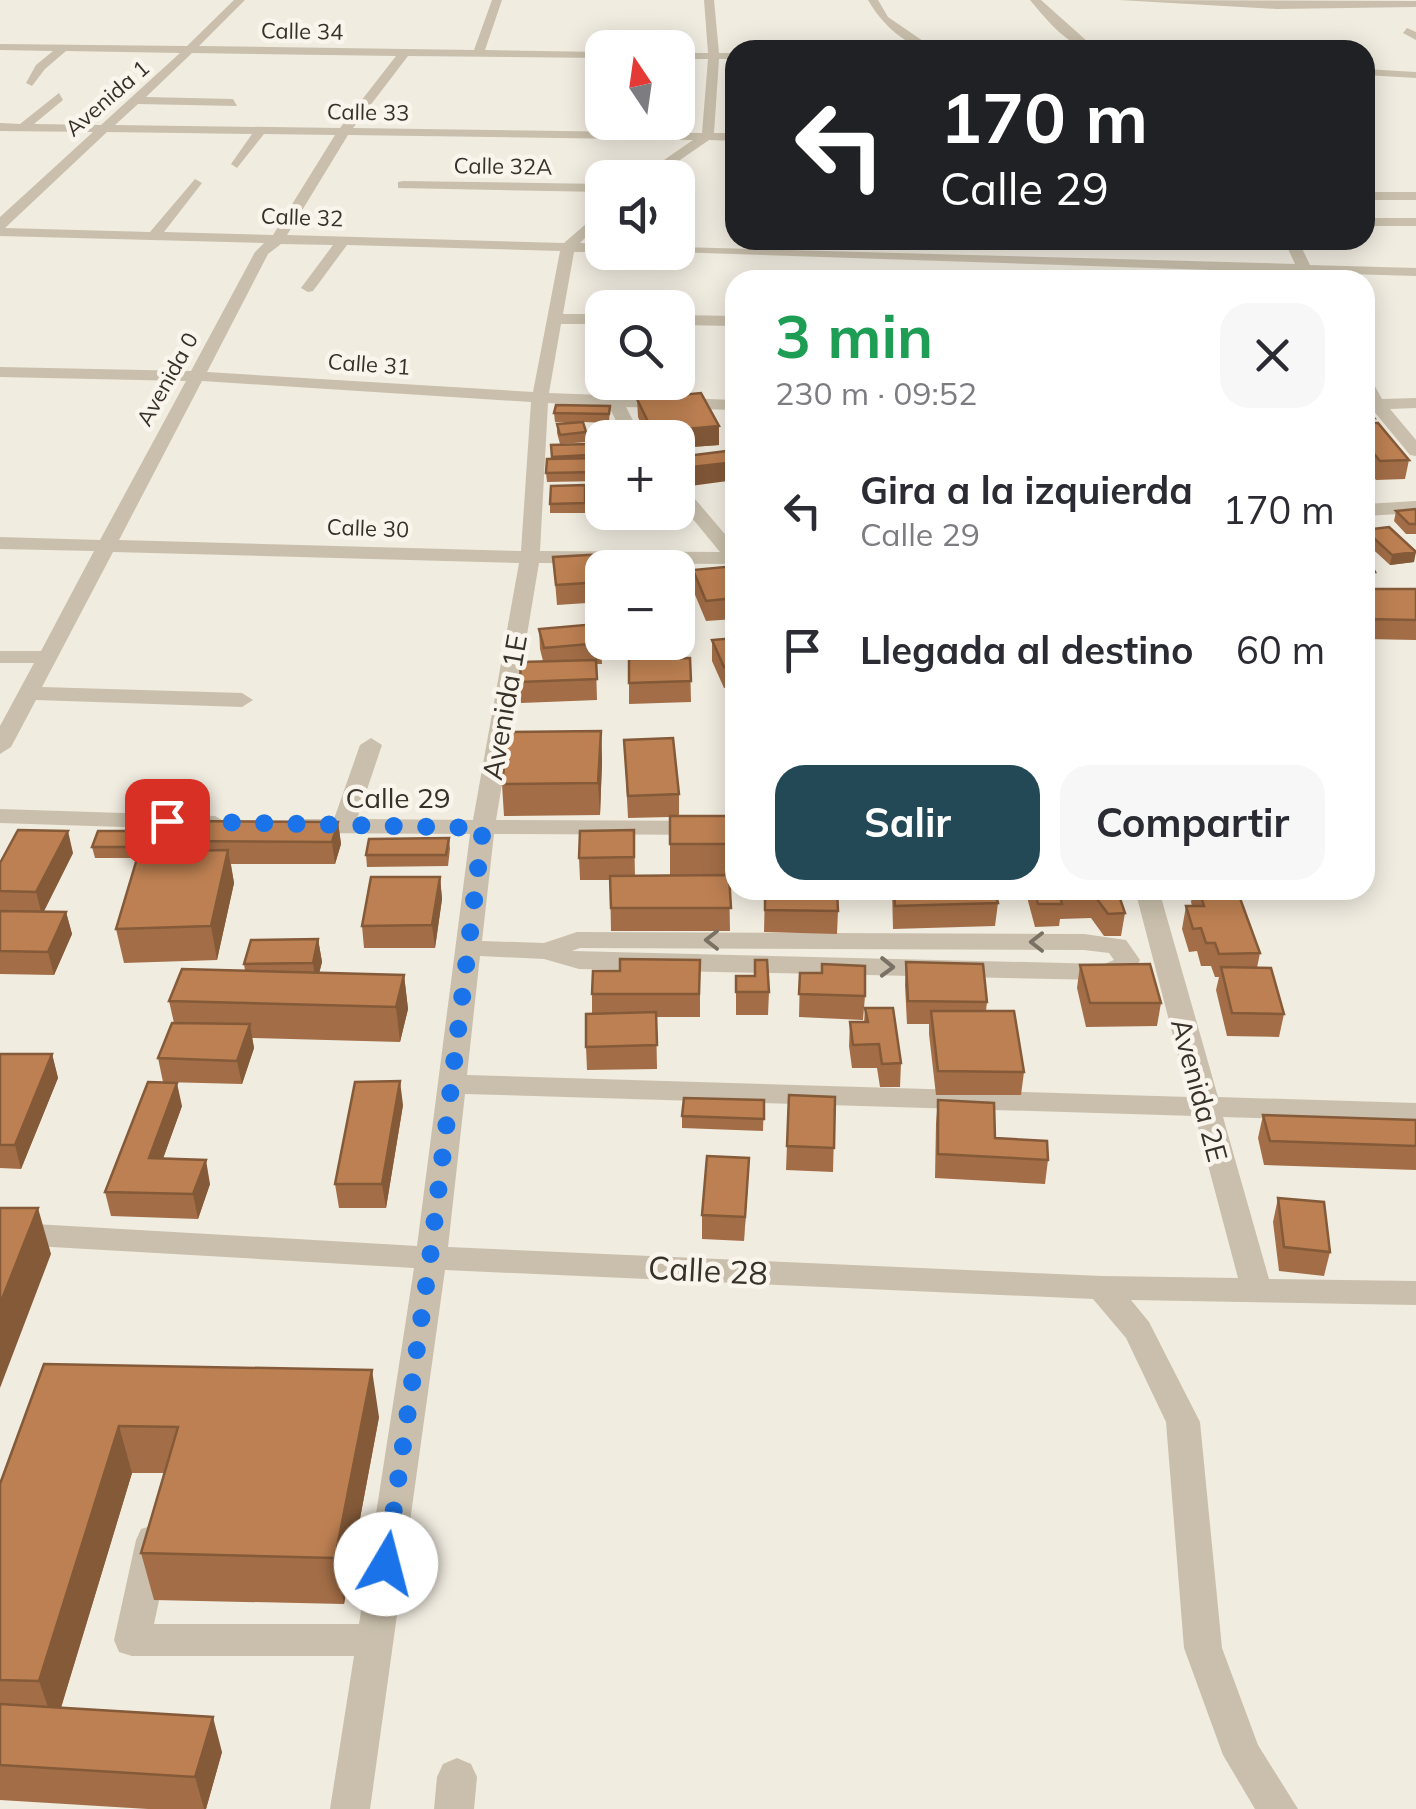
<!DOCTYPE html>
<html lang="es">
<meta charset="utf-8">
<style>
body{margin:0;font-family:Mulish,sans-serif;background:#f7f7f7;color:#2b2b33;height:100vh;display:flex;flex-direction:column;font-size:38px;white-space:nowrap}
*{box-sizing:border-box;margin:0}
p{font-size:32px;color:#7c7c81}
.icon{flex:none;width:55px;height:55px;fill:none;stroke:currentColor;stroke-width:2;stroke-linecap:round;stroke-linejoin:round}
.map{position:relative;flex:1;overflow:hidden}
.side{position:absolute;left:725px;top:270px;width:650px;height:630px;display:flex;flex-direction:column;background:#fff;border-radius:30px;box-shadow:0 5px 25px #0003}
.side>*{flex:none}
.hud{position:absolute;left:725px;top:40px;width:650px;height:210px;border-radius:30px;box-shadow:0 5px 25px #0003;background:#202124;color:#fff;overflow:hidden}
.needle{width:65px;rotate:347deg}
.buttons{position:absolute;left:585px;top:30px;display:grid;gap:20px}
.buttons a{display:grid;place-items:center;width:110px;height:110px;border-radius:20px;background:#fff;box-shadow:0 5px 25px #0003;font-size:50px}
.pin{position:absolute;display:grid;place-items:center;width:85px;height:85px;color:#fff;margin:-42px;border-radius:20px;box-shadow:0 5px 15px #0006}
.me{position:absolute;width:110px;margin:-55px;rotate:8deg;stroke-linejoin:round;filter:drop-shadow(0 0 8px #0008)}
.turn{display:flex;align-items:center;gap:35px;height:210px;padding:0 50px;font-size:45px}
.turn .icon{width:130px;height:130px;stroke-width:2.5}
.turn b{display:block;font-size:70px;line-height:85px}
.round{display:grid;place-items:center;flex:none;width:105px;height:105px;border-radius:30px;background:#f7f7f7}
.overview{display:flex;align-items:center;justify-content:space-between;height:170px;padding:0 50px}
h1{font-size:60px;font-weight:700;line-height:75px;color:#1e9e55}
.primary-button{display:flex;gap:20px;margin-top:auto;padding:20px 50px}
.primary-button a{flex:1;height:115px;border-radius:30px;background:#234956;color:#fff;font-size:40px;font-weight:700;line-height:115px;text-align:center}
.primary-button a+a{background:#f7f7f7;color:#2b2b33}
ul{padding:0;list-style:none}
li{display:flex;align-items:center;gap:30px;height:140px;padding:0 50px}
li div{flex:1}
li b{display:block;font-size:38px}
li em{font-style:normal}
.map>svg:first-child{display:block}
.lines{fill:none;stroke-linecap:round;stroke-linejoin:round}
.minor{fill:#c9bfac;fill-rule:evenodd}
.wall{fill:#a36e47}
.shaded-wall{fill:#845a39}
.building{fill:#bd8052;stroke:#845a39;stroke-width:2.5}
.oneway{stroke:#797164}
.route{stroke:#1a73e8;stroke-width:18;stroke-dasharray:0 32.4}
.labels{text-anchor:middle;dominant-baseline:central;stroke-width:9;stroke-linejoin:round;paint-order:stroke}
.far-street-label{font-size:22px;fill:#37312a;stroke:#f9f5ec}
.street-label{font-size:28px;fill:#37312a;stroke:#f9f5ec}
.near-street-label{font-size:32px;fill:#37312a;stroke:#f9f5ec}
</style>
<div class="map">
<svg width="1416" height="1809" viewBox="0 0 1416 1809">
<rect width="100%" height="100%" fill="#f1ece0"/>
<g class="lines">
<path class="minor" d="M234 0H245L199 46 474 50 492 0H502L485 50 602 52V58L408 56 353 128 702 133 708 59H678V53H708L704 0H714L719 53H735V59H719L714 133H735V141L709 140 654 178H638L693 140 348 135 287 235 564 243 602 210V221L580 243 602 244V252H574L563 314H602V324H561L549 393 735 400V410L626 407 642 438H625L609 407 548 403 540 551 720 552 678 501V485L684 486 735 546V564L539 563 496 820 735 821V835L494 834 482 941 544 943 577 932 1084 934 1126 940 1140 960 1133 973 1104 980 579 969 544 959 480 956 467 1075 1189 1097 1135 890H1159L1218 1097 1416 1103V1123L1223 1117 1269 1279 1416 1281V1305L1131 1300 1149 1322 1200 1422 1222 1648 1258 1745 1298 1809H1255L1223 1755 1184 1648 1166 1422 1126 1338 1093 1299 445 1270 370 1809H330L354 1656H132L119 1652 114 1640 136 1540 141 1529 154 1525 167 1529 172 1540 154 1624H359L414 1268 0 1244V1222L417 1246 470 834 305 833 293 826 305 819H334L360 745 371 738 382 745 357 819 473 820 519 563 113 552 42 687 242 693 253 700 242 707 36 700 11 747 0 754V726L34 663H0V651H41L94 551 0 549V537L100 540 186 381 0 377V367L191 371 255 252 264 243 0 236V217L93 132 0 131V123L20 124 59 93 63 100 34 124 101 125 180 53 66 51 45 69 32 86 26 83 36 65 53 51 0 50V44L187 46ZM192 53 396 56 340 128 115 125 138 104 237 106 233 99 146 97ZM107 132 252 134 231 164 237 168 264 134 335 135 273 235 164 232 202 183 195 179 150 232 5 228ZM281 244 333 245 301 288 308 292 313 291 347 245 560 251 533 392 207 372 268 254ZM202 381 531 402 521 551 119 540ZM580 948 1084 950 1109 953 1114 960 1104 964 572 951ZM465 1094 1195 1116 1238 1278 1102 1276 448 1247Z
M868 0H878L888 17 936 50C908 50 881 23 868 0Z
M1030 0H1041L1097 50C1070 50 1046 19 1030 0Z
M1119 0 1416 1V7L1277 9Z
M1407 28 1416 32V40L1403 33Z
M1365 69 1416 72V78L1365 75Z
M403 181 602 184V192L398 188V182Z
M1365 192H1416V200H1365Z
M1365 218H1416V226H1365Z
M1284 240H1298L1310 265 1416 268V276L1314 273 1317 280H1303L1299 273 672 252H678V247L1295 264Z
M678 315 735 316V326L678 325Z
M1365 378 1371 379 1382 399 1416 398V408L1390 409 1416 440V456L1410 455 1372 409H1365Z
M1416 501V513L1365 516V504Z
M0 809 215 816 227 823 215 830 0 823Z
M457 1758 471 1764 477 1777 474 1809H434L437 1777 443 1764Z"/>
</g>
<path class="wall" d="M637 399 719 426V445L678 448V438H647L638 417Z
M610 406 609 423 583 422 586 432 587 442 560 444 557 433V424L580 422H555L554 413Z
M1365 409 1374 418 1372 423 1409 460 1405 479 1376 480 1365 466Z
M589 444 591 458H599V481L547 482 546 473 552 459 551 445Z
M735 450 683 487 678 479V457Z
M585 485V513H550V504Z
M1416 509V534H1406L1394 521 1396 511Z
M1365 530 1414 562 1390 565 1365 542Z
M1365 554 1375 572 1372 589H1416V640L1365 639Z
M553 557 602 568V602L557 605Z
M735 566V619L706 621 693 590V570Z
M539 629 601 643 602 664H596L597 700 521 703 520 682 543 661 540 649Z
M735 638V687L724 688 712 661V640Z
M690 658 691 702 629 704V659Z
M601 731 602 762 600 815 504 816 502 784Z
M624 740 679 794V816H735V877H729L730 931H611L610 880H580L579 858 634 830 635 876 670 875V817L628 818Z
M338 822 341 844 335 864H231L234 883 217 960 124 963 116 929 175 851 173 841Z
M449 838 450 849 448 866 367 867 366 855Z
M141 843 134 858H95L92 847Z
M73 853 44 911 66 912 72 934 54 975 0 974V863Z
M440 877 442 899 435 948H364L362 926Z
M765 890 838 911 837 934 764 932Z
M892 890H995L998 903 995 926 893 929Z
M1029 890H1117L1125 913 1121 936H1104L1091 918 1060 919 1059 926 1035 927 1028 901Z
M1193 890H1237L1260 953 1257 968 1284 1014 1279 1037 1227 1036 1216 990 1219 977H1215L1211 966H1201L1197 951 1189 952 1182 929 1186 906H1192L1191 902Z
M318 939 322 962 319 973 404 975 408 1009 400 1042 252 1038 254 1048 242 1084 163 1082 158 1058 174 1023 169 1001 245 971 244 964Z
M700 960V1017H656L657 1069 587 1070 586 1047 592 1014V994L620 971Z
M906 962 987 1002 986 1011 1024 1072 1021 1095H936L929 1034V1024H907L905 985Z
M1080 965 1161 1003 1157 1026 1086 1027 1077 988Z
M800 973 865 996 863 1020 799 1017Z
M736 976 769 992 768 1015H736Z
M865 1008 901 1063 900 1087H880L877 1068H852L849 1046 850 1022H864Z
M0 1054H52L58 1078 21 1169 0 1168Z
M789 1095 835 1097 833 1172 786 1170Z
M764 1100 763 1131 682 1128V1116Z
M938 1100 995 1138 1048 1160 1045 1184 935 1178 936 1123Z
M403 1105 386 1208H339L335 1184Z
M182 1106 163 1158 210 1184 198 1219 111 1216 105 1192Z
M1263 1115 1416 1120V1170L1264 1165 1258 1138Z
M749 1158 744 1241 702 1239V1215Z
M1278 1198 1330 1252 1324 1276 1279 1271 1273 1222Z
M44 1364 379 1417 344 1604 154 1600 141 1553 164 1473H132L61 1708 222 1752 206 1809H148L0 1800V1484Z"/>
<path class="shaded-wall" d="M719 426V445L678 448V438H653V432Z
M735 462V480L683 487V468Z
M1416 552 1414 562 1390 565 1392 555Z
M601 731 602 762 600 815 598 783Z
M338 822 341 844 335 864 332 842Z
M68 831 73 853 42 915 36 892Z
M138 831 141 843 134 858 132 847Z
M228 850 234 883 217 960 211 926Z
M440 877 442 899 435 948 432 925Z
M66 912 72 934 54 975 48 952Z
M318 939 322 962 316 986 313 963Z
M404 975 408 1009 400 1042 396 1007Z
M250 1024 254 1048 242 1084 237 1061Z
M52 1054 58 1078 21 1169 15 1145Z
M400 1081 403 1105 386 1208 382 1184Z
M177 1083 182 1106 155 1181 149 1158Z
M749 1158 748 1182 744 1241 745 1217Z
M206 1160 210 1184 198 1219 193 1194Z
M38 1208 51 1254 0 1388V1304Z
M372 1370 379 1417 344 1604 335 1558Z
M119 1426 132 1473 55 1727 39 1681Z
M213 1717 222 1752 206 1809H204L195 1777Z"/>
<path class="building" d="M701 393 719 426 653 432 637 399Z
M556 405 610 406 609 414 554 413Z
M1365 409 1374 418H1365Z
M583 422 586 432 560 435 557 424Z
M1365 423H1378L1409 460 1380 461 1365 443Z
M589 444 590 455 552 457 551 445Z
M735 450V462L683 468 678 461V457Z
M599 458 598 472 546 473 547 459Z
M585 485V503L550 504 551 486Z
M1416 509V524H1409L1396 511Z
M1389 527 1416 552 1392 555 1365 530Z
M641 552 644 568H602V582L556 585 553 557Z
M1365 554 1375 572H1365Z
M735 566V598L706 601 693 570Z
M1365 589H1416V620L1365 619Z
M596 624 601 643 544 648 539 629Z
M735 638V666L724 667 712 640Z
M690 658 691 681 629 683V659Z
M596 660 597 679 520 682 521 662Z
M601 731 598 783 502 784 508 732Z
M673 738 679 794 628 796 624 740Z
M670 816H735V844H670Z
M181 821 338 822 332 842 173 841Z
M18 830 68 831 36 892 0 891V863Z
M634 830V857L579 858 580 831Z
M98 831H138L132 847H92Z
M449 838 446 855H366L369 839Z
M228 850 211 926 116 929 139 852Z
M729 875 731 908H611L610 876Z
M371 877H440L432 925 362 926Z
M765 890H837L838 911 765 910Z
M894 890H995L998 903 895 906Z
M1034 890H1117L1125 913 1108 914 1094 895 1060 896 1062 904H1038Z
M1199 890H1237L1260 953 1219 954 1215 943H1206L1201 928 1193 929 1186 906H1204Z
M0 911 66 912 48 952 0 951Z
M318 939 313 963 244 964 251 940Z
M620 959 700 960 699 994H592L593 971H620Z
M755 960H767L769 992H736V976H755Z
M906 962 983 964 987 1002 908 1001Z
M822 964 865 966V996L799 994 800 973H822Z
M1150 964 1161 1003H1090L1080 965Z
M1221 967 1271 968 1284 1014 1232 1013Z
M182 969 404 975 396 1007 169 1001Z
M865 1008H893L901 1063 882 1064 879 1044 853 1045 850 1022H868Z
M931 1011H1014L1024 1072 938 1071Z
M656 1012 657 1045 586 1047V1014Z
M172 1023 250 1024 237 1061 158 1058Z
M0 1054H52L15 1145H0Z
M400 1081 382 1184H335L355 1082Z
M148 1082 177 1083 149 1158 206 1160 193 1194 105 1192Z
M789 1095 835 1097 834 1148 787 1146Z
M684 1098 764 1100V1119L682 1116Z
M938 1100 994 1103 995 1138 1047 1141 1048 1160 938 1154Z
M1263 1115 1416 1120V1146L1270 1141Z
M707 1156 749 1158 745 1217 702 1215Z
M1278 1198 1324 1202 1330 1252 1284 1247Z
M0 1208H38L0 1304Z
M44 1364 372 1370 335 1558 141 1553 178 1427 119 1426 39 1681 0 1680V1484Z
M0 1704 213 1717 195 1777 0 1765Z"/>
<defs><path id="oneway-chevron" d="M-2-3.5L2.5 0L-2 3.5" fill="none" stroke-width="1.6" stroke-linecap="round" stroke-linejoin="round" transform="scale(2.5)"/></defs>
<g class="oneway">
<use href="#oneway-chevron" transform="translate(712 940) rotate(-180)"/>
<use href="#oneway-chevron" transform="translate(1037 942) rotate(-180)"/>
<use href="#oneway-chevron" transform="translate(887 967) rotate(1)"/>
</g>
<g class="lines">
<path class="route" d="M167 821 483 828 430 1258 386 1564"/>
</g>
<g class="labels">
<g class="far-street-label">
<text transform="translate(302 31) rotate(1)">Calle 34</text>
<text transform="translate(107 98) rotate(-41)">Avenida 1</text>
<text transform="translate(368 112) rotate(1)">Calle 33</text>
<text transform="translate(503 166) rotate(1)">Calle 32A</text>
<text transform="translate(302 217) rotate(2)">Calle 32</text>
<text transform="translate(369 364) rotate(4)">Calle 31</text>
<text transform="translate(167 379) rotate(-61)">Avenida 0</text>
<text transform="translate(368 528) rotate(2)">Calle 30</text>
</g>
<g class="street-label">
<text transform="translate(504 707) rotate(-80)">Avenida 1E</text>
<text x="398" y="797">Calle 29</text>
<text transform="translate(1200 1090) rotate(75)">Avenida 2E</text>
</g>
<g class="near-street-label">
<text transform="translate(708 1270) rotate(3)">Calle 28</text>
</g>
</g>
</svg>
<div class="buttons">
<a><svg class="needle" viewBox="-14 -14 28 28"><path d="M0-13l5 13h-10z" fill="#e53935"/><path d="M0 13l5-13h-10z" fill="#7c7c81"/></svg></a>
<a><svg class="icon" aria-label="sound" viewBox="0 0 24 24"><path d="M4 9h4l5-4v14l-5-4H4zM17 9q2 3 0 6"/></svg></a>
<a><svg class="icon" aria-label="search" viewBox="0 0 24 24"><circle cx="10" cy="10" r="6"/><path d="M15 15l6 6"/></svg></a>
<a>+</a>
<a>−</a>
</div>
<div class="pin" style="left:167px;top:821px;background:#d93025"><svg class="icon" aria-label="arrive" viewBox="0 0 24 24"><path d="M6 21V4h12l-3 4 3 4H6"/></svg></div>
<svg class="me" style="left:386px;top:1564px" viewBox="-20 -20 40 40"><circle r="19" fill="#fff"/><path d="M0-13L10 11 0 6-10 11z" fill="#1a73e8"/></svg>
<div class="hud">
<div class="turn"><svg class="icon" aria-label="left" viewBox="0 0 24 24"><path d="M17 20v-9H6M10 6l-5 5 5 5"/></svg><div><b>170 m</b>Calle 29</div></div>
</div>
<section class="side">
<div class="overview"><div><h1>3 min</h1><p>230 m · 09:52</p></div><a class="round"><svg class="icon" aria-label="close" viewBox="0 0 24 24"><path d="M6 6l12 12M18 6L6 18"/></svg></a></div>
<ul>
<li><svg class="icon" aria-label="left" viewBox="0 0 24 24"><path d="M17 20v-9H6M10 6l-5 5 5 5"/></svg><div><b>Gira a la izquierda</b><p>Calle 29</p></div><em>170 m</em></li>
<li><svg class="icon" aria-label="arrive" viewBox="0 0 24 24"><path d="M6 21V4h12l-3 4 3 4H6"/></svg><div><b>Llegada al destino</b></div><em>60 m</em></li>
</ul>
<div class="primary-button"><a>Salir</a><a>Compartir</a></div>
</section>
</div>
